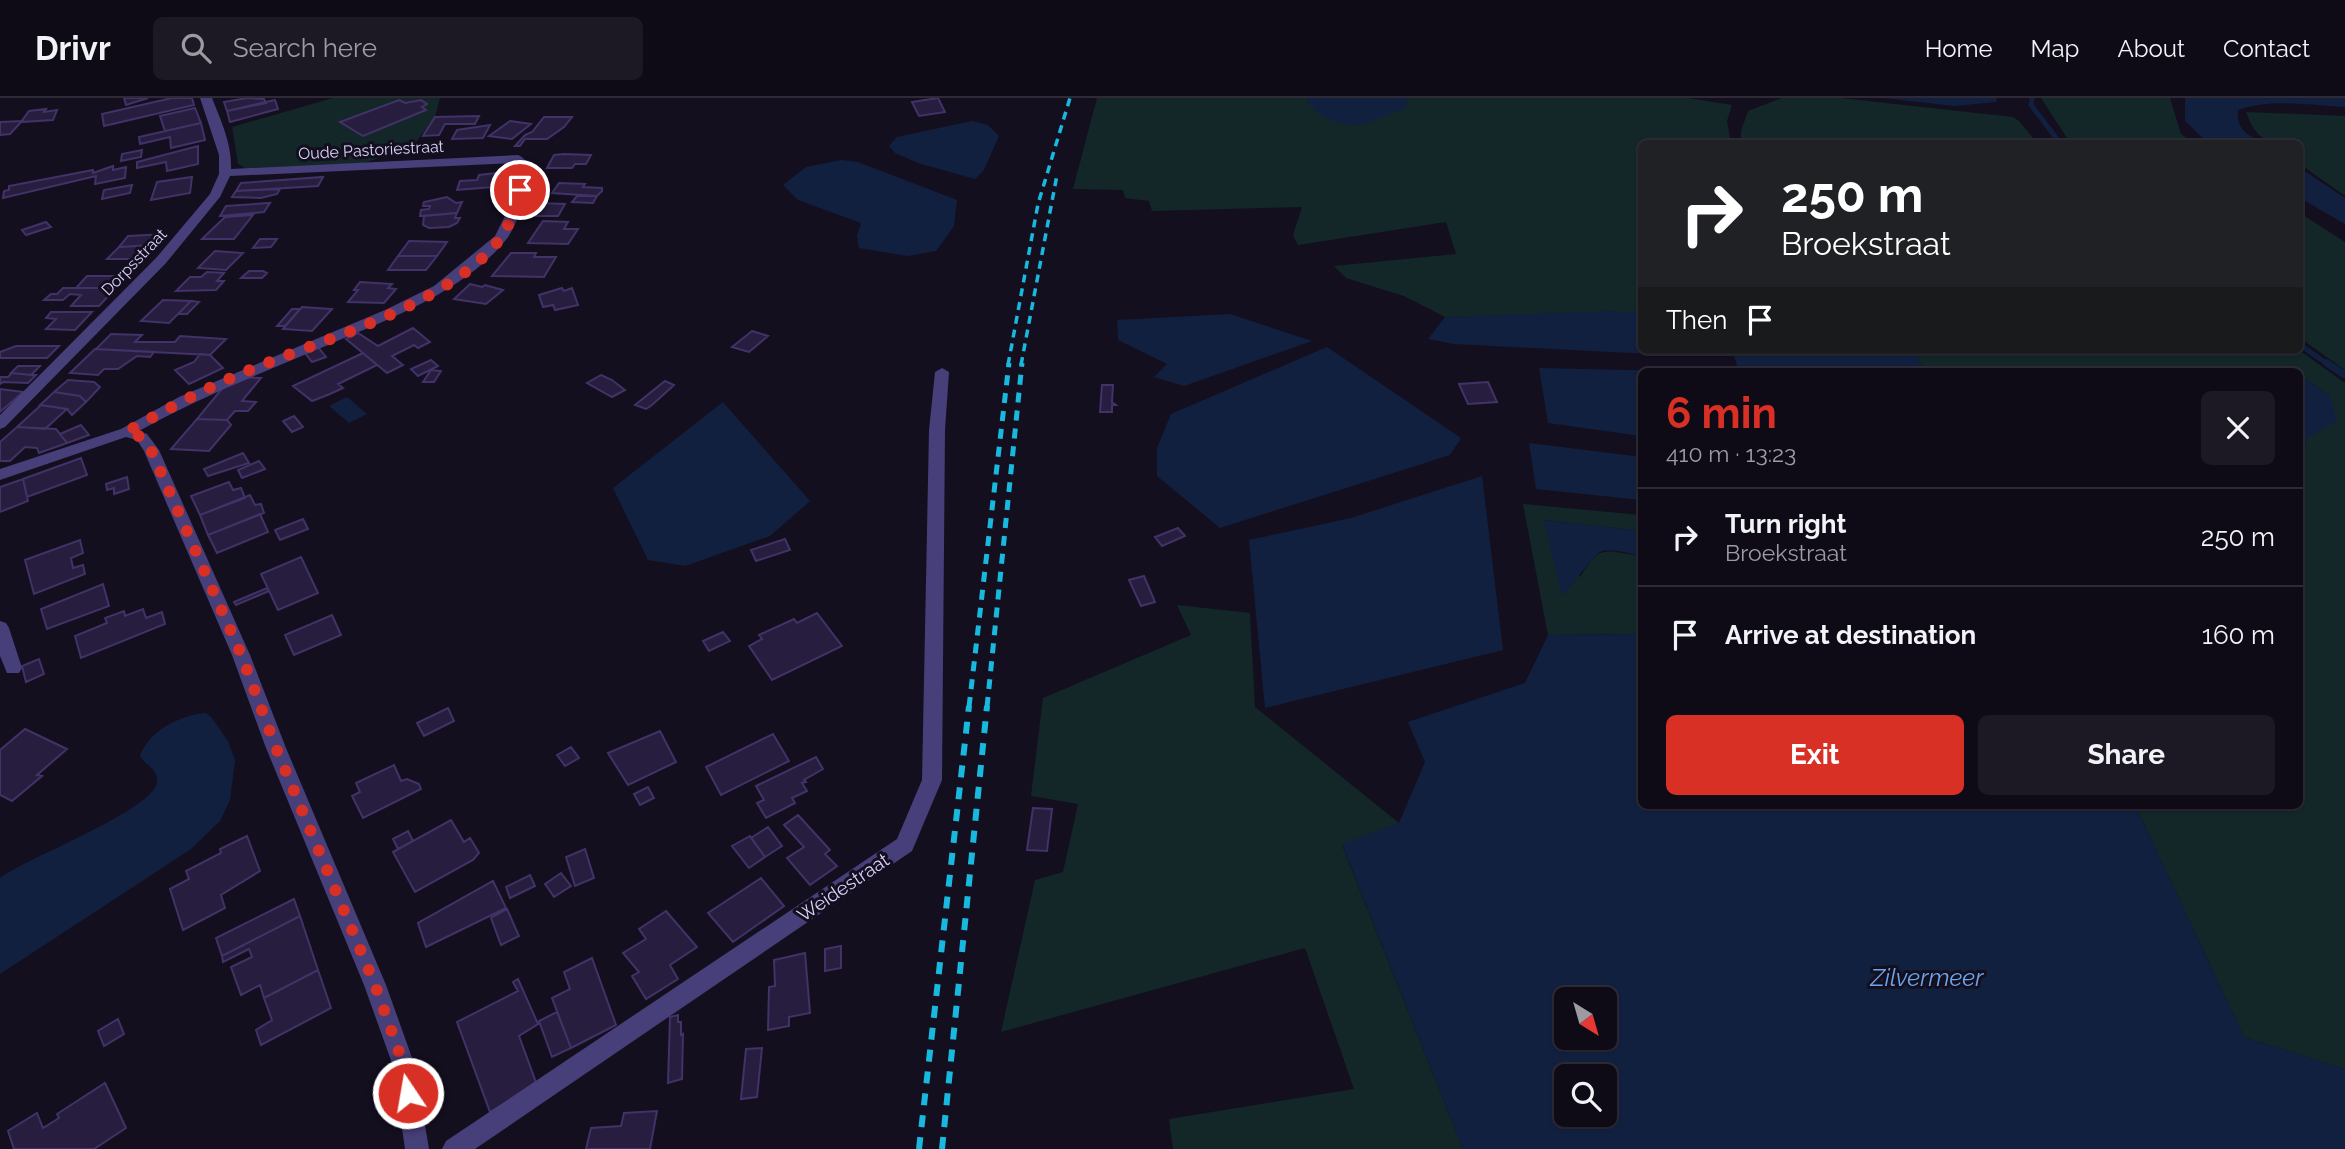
<!DOCTYPE html>
<meta charset="utf-8">
<style>
body{margin:0;font-family:Raleway,sans-serif;background:#1c1924;color:#f1f3f6;height:100vh;display:flex;flex-direction:column;font-size:26px;white-space:nowrap}
*{box-sizing:border-box;margin:0}
p{font-size:23px;color:#9b9ba1}
.icon{flex:none;width:38px;height:38px;fill:none;stroke:currentColor;stroke-width:2;stroke-linecap:round;stroke-linejoin:round}
.map{position:relative;flex:1;overflow:hidden}
.panel{position:absolute;left:1638px;top:270px;width:665px;height:441px;display:flex;flex-direction:column;background:#0e0b17;border-radius:10px;box-shadow:0 2px 5px #0004,0 0 0 2px #2e2b36}
.panel>*{flex:none}
.hud{position:absolute;left:1638px;top:42px;width:665px;height:214px;border-radius:10px;box-shadow:0 2px 5px #0004,0 0 0 2px #2e2b36;background:#202124;color:#fff;overflow:hidden}
.needle{width:46px;rotate:143deg}
.fabs{position:absolute;left:1554px;top:889px;display:grid;gap:14px}
.fabs a{display:grid;place-items:center;width:63px;height:63px;border-radius:10px;background:#0e0b17;box-shadow:0 2px 5px #0004,0 0 0 2px #2e2b36;font-size:35px}
.pin{position:absolute;display:grid;place-items:center;width:60px;height:60px;color:#fff;margin:-30px;border:4px solid #fff;border-radius:50%;box-shadow:0 2px 7px #0007}
.me{position:absolute;width:77px;margin:-38px;rotate:348deg;stroke-linejoin:round;filter:drop-shadow(0 0 5px #0008)}
.turn{display:flex;align-items:center;gap:24px;height:147px;padding:0 28px;font-size:32px}
.turn .icon{width:91px;height:91px;stroke-width:2.5}
.turn b{display:block;font-size:49px;line-height:60px}
.then{display:flex;align-items:center;height:66px;padding:0 28px;background:#0003;gap:14px;font-size:26px}
.round{display:grid;place-items:center;flex:none;width:74px;height:74px;border-radius:10px;background:#1c1924}
.head{display:flex;align-items:center;justify-content:space-between;height:119px;padding:0 28px}
h1{font-size:42px;font-weight:700;line-height:52px;color:#d93025}
.cta{display:flex;gap:14px;margin-top:auto;padding:14px 28px}
.cta a{flex:1;height:80px;border-radius:10px;background:#d93025;color:#fff;font-size:28px;font-weight:700;line-height:80px;text-align:center}
.cta a+a{background:#1c1924;color:#f1f3f6}
ul{padding:0;list-style:none}
li{display:flex;align-items:center;gap:21px;height:98px;padding:0 28px;border-top:2px solid #2e2b36}
li div{flex:1}
li b{display:block;font-size:26px}
li em{font-style:normal}
header{display:flex;align-items:center;gap:42px;box-sizing:border-box;height:98px;padding:0 35px;background:#0e0b17;border-bottom:2px solid #2e2b36}
header strong{font-size:33px}
nav{display:flex;gap:38px;margin-inline-start:auto;font-size:24px}
.search{width:490px;height:63px;background:#1c1924;display:flex;align-items:center;gap:18px;box-sizing:border-box;padding:0 24px;border-radius:10px;color:#9b9ba1;font-size:26px}
.map>svg:first-child{display:block}
.green{fill:#132728}
.water{fill:#122040;fill-rule:evenodd}
.lines{fill:none;stroke-linecap:round;stroke-linejoin:round}
.stream-far1{stroke:#122040;stroke-width:5}
.stream{stroke:#122040;stroke-width:7}
.building{fill:#271d3e;stroke:#423267;stroke-width:2}
.minor{fill:#473f79;fill-rule:evenodd}
.rail-far2{stroke:#19b8df;stroke-width:3.5;stroke-dasharray:8 6;stroke-linecap:butt}
.rail-far1{stroke:#19b8df;stroke-width:5;stroke-dasharray:10 8;stroke-linecap:butt}
.rail{stroke:#19b8df;stroke-width:6;stroke-dasharray:12 10;stroke-linecap:butt}
.route{stroke:#d93025;stroke-width:12;stroke-dasharray:0 21.6}
.labels{text-anchor:middle;dominant-baseline:central;stroke-width:6;stroke-linejoin:round;paint-order:stroke}
.far-street-label{font-size:16px;fill:#dad2fa;stroke:#130f1f}
.street-label{font-size:19px;fill:#dad2fa;stroke:#130f1f}
.near-water-label{font-size:24px;font-style:italic;fill:#6ba5ee;stroke:#130f1f}
</style>
<header>
<strong>Drivr</strong>
<div class="search"><svg class="icon" aria-label="search" viewBox="0 0 24 24"><circle cx="10" cy="10" r="6"/><path d="M15 15l6 6"/></svg>Search here</div>
<nav><a>Home</a><a>Map</a><a>About</a><a>Contact</a></nav>
</header>
<div class="map">
<svg width="2345" height="1051" viewBox="0 0 2345 1051">
<rect width="100%" height="100%" fill="#130f1f"/>
<path class="green" d="M333 0H440L435 19 413 48 359 67 247 71 238 66 232 29Z
M1097 0H1307L1309 5 1405 10 1408 0H1688L1732 7 1727 23 1731 45 1642 46 1641 214 1445 219 1404 198 1346 180 1334 168 1456 156 1446 124 1298 147 1293 137 1302 109 1152 113 1149 103 1125 100 1123 92 1073 91Z
M1782 0H1841L2013 19 2019 23 2037 45H1741V33L1748 13Z
M2041 0H2170L2181 36 2194 45H2076L2067 40Z
M2246 14 2345 18V98L2300 66V46C2269 46 2257 44 2246 14Z
M2300 115 2345 144V272L2300 240Z
M1912 252H2299L2345 285V971L2244 939 2135 707H2300V374L2306 341 2330 298 2300 277V273L2257 269 2154 273H1926Z
M1523 406 1641 417V433L1544 422 1580 479C1601 445 1604 453 1641 458V536L1548 537Z
M1177 507 1250 515 1255 609 1399 725 1342 747 1463 1051H1173L1169 1021 1354 991 1305 850 1001 934 1035 782 1063 774 1078 706 1031 698 1043 600 1191 537Z"/>
<path class="water" d="M1307 0H1408L1405 10C1390 15 1373 25 1358 27 1341 29 1312 17 1307 0Z
M1884 0H1997L1996 4 1954 8Z
M2185 0H2345V9C2311 7 2269 0 2238 12 2236 31 2247 36 2261 45H2208L2185 23Z
M972 23 988 27 999 38 984 72 975 81 918 65 895 55 889 48 897 39Z
M841 62 858 64 957 102 954 128 936 153 907 158 859 150 857 138 861 125 798 102 783 87 806 69Z
M2300 70 2345 100V126L2300 100Z
M1608 213 1641 214 1642 252 1698 253 1690 258 1454 246 1428 241 1445 219Z
M1230 216 1312 243 1184 288 1154 279 1167 266 1118 242 1117 222Z
M1327 249 1461 340 1450 357 1220 430 1157 378V350L1171 316Z
M1732 252H1912L1926 273H1739Z
M1539 270 1672 273H1642L1641 338 1548 325Z
M2300 277 2330 298 2337 323 2306 341 2300 374Z
M347 299 367 316 349 325 329 308Z
M723 304 810 403 770 438 685 468 648 462 613 390Z
M1529 345 1641 359V402L1536 391Z
M1482 378 1503 552 1265 610 1249 442 1351 420Z
M1544 422 1641 433V458C1631 456 1613 450 1602 453 1595 455 1570 490 1562 498Z
M1641 536 1642 707H2135L2244 939 2345 971V1051H1463L1342 746 1399 725 1425 664 1408 624 1525 585 1548 537ZM1566 901H1605V940H1566ZM1566 978H1605V1017H1566Z
M206 615 211 619 228 643 235 662 230 702 220 723 191 751 0 876V780C26 760 157 711 157 683 158 671 145 667 140 658 149 632 181 617 206 615Z"/>
<g class="lines">
<path class="stream-far1" d="M2032 0 2031 7 2061 46
M2300 247 2329 267"/>
<path class="stream" d="M2327 265 2345 277"/>
</g>
<path class="building" d="M124 0H148L126 7Z
M172 0H192L194 7 104 28 102 16Z
M247 0 264 1 266 5 227 13 224 4Z
M938 0 945 14 919 18 912 4Z
M275 2 278 11 230 24 227 13Z
M399 2 405 5 421 2 427 6 422 9 426 12 363 38 340 24Z
M195 10 201 25 165 33 160 18Z
M46 11 44 14 57 12 53 22 21 24 29 13Z
M479 18 475 26H445L439 37 423 38 435 19Z
M544 19H572L564 29 547 41H525L520 48H515L525 37 532 34Z
M22 23 10 36 0 37V24Z
M510 23 531 26 512 41 489 38Z
M201 25 205 42 171 50 170 39 140 46 139 39Z
M490 27 483 40 452 41 457 32Z
M198 48V66L167 73 166 64 137 70V64Z
M142 52 141 59 121 63 122 56Z
M554 57 564 56 591 57 586 66H575L572 70H547Z
M113 68V72L126 69 125 80 95 86 96 78 3 100 4 93 9 92V88L93 72V75Z
M497 75 493 89 457 92 460 83 477 82 479 77Z
M192 79 190 95 151 102 157 84Z
M323 79 318 88 236 93 241 85Z
M559 85 585 86 583 89 602 90V93L597 98 552 95Z
M132 87 130 95 102 101 104 92Z
M280 91 277 96 261 100 232 99 236 93Z
M577 98H597L593 105 572 104Z
M447 99 456 105 462 104 457 115 420 118 421 112 429 111 430 108H423L424 104Z
M270 105 264 114 220 118 226 108Z
M538 105 565 106 558 118H530Z
M457 115 455 120H460L457 125 449 129 429 130 423 127 424 118Z
M253 117 234 141H202L225 119Z
M543 123 568 124 564 131H578L568 146 528 145Z
M46 124 51 129 26 137 22 132Z
M165 136 157 147 119 149 128 138Z
M260 141H277L271 149 253 150Z
M409 143 447 144 437 158H398Z
M157 147 143 161H107L119 149Z
M215 153 243 155 226 172 198 170Z
M511 155H536L534 159H556L544 179 492 178Z
M398 158H437L426 172H388Z
M249 173H263L267 175 262 180H241Z
M207 174 224 175 217 183H224L216 192 176 193 190 179H201Z
M87 178H128L116 190H76Z
M360 184 392 186 388 190 396 191 384 205 348 204 358 192H354Z
M470 186 482 189 485 187 503 192 486 206 454 201Z
M63 190H116L99 208H71L81 197 70 196 63 202H44L51 196H57Z
M562 190 564 193 572 190 578 207 555 212 553 207 543 209 539 197Z
M163 202 191 203 169 225 141 223Z
M191 203 199 204 187 216H178Z
M302 209 332 211 312 233 283 231Z
M292 211H300L285 228H277Z
M51 214H92L75 232 46 231 56 221 46 220Z
M413 230 430 244 418 250 414 247 392 258 403 267 387 275 346 241 358 235 378 248Z
M752 233 768 238 749 254 732 249Z
M111 236 142 237 135 244H175L180 238 226 241 210 257 96 251Z
M16 248H59L47 260H0V254Z
M318 249 326 259 312 264 305 255Z
M95 251H96L154 254 150 259 137 258 118 271H104L98 277 70 275Z
M363 255 377 267 338 286 343 290 330 296 312 303 293 288Z
M200 256 210 257 223 270 189 286 175 272 194 264Z
M431 262 438 268 418 278 411 271Z
M18 268H40L31 277 11 275Z
M431 272 441 273 434 284H423Z
M12 275 31 277H36L28 285 3 284 0 286V279H8Z
M601 277 612 282 625 292 612 299 587 285Z
M242 279 261 280 242 303 256 304 248 313H235L227 322 197 321 225 287Z
M68 282 94 284 100 289 86 304 80 298 54 294Z
M665 283 674 287 652 307 646 311 635 307Z
M1488 284 1497 304 1468 306 1459 286Z
M1102 287H1113L1112 304 1116 307H1112V314H1100Z
M0 291 23 294 0 314Z
M54 294 80 298 86 304 72 317 67 311 40 307Z
M41 307 67 311 45 331 17 329Z
M294 318 303 329 292 334 283 323Z
M197 321 227 322 231 327 209 353 171 351Z
M81 327 89 337 67 345 60 336Z
M17 329 56 331 67 345 39 355 37 350 25 349 10 363H0V344Z
M243 355 249 365 208 378 204 371Z
M81 360 87 377 27 399 23 381Z
M259 363 265 371 242 380 238 372Z
M127 379 129 391 114 396V390L107 392 106 386Z
M23 381 28 403 0 414V389Z
M229 384 233 392 241 390 245 400 200 417 191 398Z
M250 397 255 407 261 406 264 415 208 437 200 417Z
M260 416 268 434 217 455 208 437Z
M303 421 308 431 280 442 275 432Z
M1178 430 1185 438 1162 448 1155 439Z
M785 441 790 452 756 463 751 452Z
M80 442 83 455 71 460 73 470 83 467 85 476 34 496 25 462Z
M301 459 318 495 278 512 261 476Z
M1144 478 1155 504 1141 508 1129 482Z
M103 486 109 508 47 531 41 511Z
M267 490 269 493 236 507 234 504Z
M143 511 146 520 162 514 165 526 81 560 75 538 107 525 105 520 124 513 125 518Z
M817 515 842 548 772 582 749 548 762 541 759 537 794 521 797 525Z
M332 517 341 537 294 557 285 537Z
M723 534 730 543 709 553 703 543Z
M39 561 44 576 26 584 22 568Z
M448 610 454 623 424 638 417 625Z
M25 631 67 651 37 677 42 678 12 703 0 697V652Z
M660 633 676 664 628 687 608 655Z
M773 636 789 663 721 697 706 669Z
M571 649 579 660 565 668 557 657Z
M816 659 823 671 804 682 806 684 802 685 807 693 792 700 795 705 766 720 757 705 764 702 756 688Z
M394 667 401 683 407 681 419 686 421 691 363 720 352 698 360 694 356 685Z
M648 689 654 700 640 707 634 696Z
M1033 710 1052 711 1047 753 1027 752Z
M798 717 830 752 825 756 837 768 810 787 787 760 804 749 784 727Z
M451 722 464 744 470 740 479 755 473 762 415 794 393 754Z
M768 729 782 748 765 759 751 740Z
M408 733 413 743 398 751 393 741Z
M247 738 260 773 221 797 225 810 183 832 170 791 189 781 186 773 221 755 220 751Z
M750 738 765 759 749 770 732 748Z
M585 751 594 780 575 788 566 759Z
M561 775 571 788 554 799 545 786Z
M530 777 535 788 510 800 506 789Z
M761 780 784 808 733 844 708 815Z
M493 783 506 810 426 849 418 825Z
M294 801 300 818 222 858 216 840Z
M507 811 519 838 501 847 491 820Z
M666 813 697 849 670 867 678 881 646 901 632 878 639 874 623 855 646 841 639 831Z
M300 818 318 872 264 900 260 887 241 897 231 869 252 859 249 851 223 864 222 858Z
M841 848V870L825 873V851Z
M805 855 810 915 789 919V928L768 932 769 889 775 888 774 862Z
M592 860 616 927 571 950 552 900 570 891 564 874Z
M318 872 331 910 261 947 256 932 272 922 264 900Z
M518 881 538 926 519 938 537 987 490 1014 457 924 518 893 513 884Z
M557 914 571 950 552 959 539 923Z
M678 917V924H681V937L683 936 682 981 668 985 670 919Z
M118 921 124 936 104 948 98 933Z
M762 950 757 999 741 1001 746 951Z
M105 985 126 1030 94 1051H14L8 1033 37 1015 43 1030 59 1020 57 1016Z
M657 1013 650 1051H586L591 1030 621 1028 624 1015Z"/>
<g class="lines">
<path class="minor" d="M200 0H212C221 23 232 46 231 71L518 57C533 63 528 82 525 94 522 110 515 131 505 143 462 195 388 221 328 247 264 274 200 299 139 333L147 336 159 352 250 557 286 650 386 887 415 968 429 1051H405L393 968 364 887 266 650 232 557 144 353 137 342 126 339 0 382V371L121 331 179 299 385 212 434 188 495 138 510 108 518 75 514 65 230 78 220 99 166 165 5 329 0 331V317L157 159 210 96 219 76V57Z
M942 270 949 274 945 332 942 682 912 753 475 1051H442L446 1043 897 741 922 682 929 332 935 274Z
M0 523 6 525 9 530 22 570 19 575H7L0 558Z"/>
<path class="rail-far2" d="M1008 267 1038 106 1070 0
M1021 267 1057 77"/>
<path class="rail-far1" d="M969 609 1009 265
M987 609 1022 265"/>
<path class="rail" d="M919 1051 969 608
M942 1051 987 608"/>
</g>
<g class="lines">
<path class="route" d="M408 995 404 968 375 887 276 650 241 556 151 352 142 339 126 334C165 312 204 291 245 274 322 241 448 208 500 141 510 127 516 108 520 92"/>
</g>
<g class="labels">
<g class="far-street-label">
<text transform="translate(371 52) rotate(-3)">Oude Pastoriestraat</text>
<text transform="translate(134 164) rotate(-46)">Dorpsstraat</text>
</g>
<g class="street-label">
<text transform="translate(843 789) rotate(-34)">Weidestraat</text>
</g>
<g class="near-water-label">
<text x="1927" y="879">Zilvermeer</text>
</g>
</g>
</svg>
<div class="fabs">
<a><svg class="needle" viewBox="-14 -14 28 28"><path d="M0-13l5 13h-10z" fill="#e53935"/><path d="M0 13l5-13h-10z" fill="#9b9ba1"/></svg></a>
<a><svg class="icon" aria-label="search" viewBox="0 0 24 24"><circle cx="10" cy="10" r="6"/><path d="M15 15l6 6"/></svg></a>
</div>
<div class="pin" style="left:520px;top:92px;background:#d93025"><svg class="icon" aria-label="arrive" viewBox="0 0 24 24"><path d="M6 21V4h12l-3 4 3 4H6"/></svg></div>
<svg class="me" style="left:408px;top:995px" viewBox="-20 -20 40 40"><circle r="17" fill="#d93025" stroke="#fff" stroke-width="3"/><path d="M0-11L8 9 0 5-8 9z" fill="#fff"/></svg>
<div class="hud">
<div class="turn"><svg class="icon" aria-label="right" viewBox="0 0 24 24"><path d="M7 20v-9h11M14 6l5 5-5 5"/></svg><div><b>250 m</b>Broekstraat</div></div>
<div class="then">Then<svg class="icon" aria-label="arrive" viewBox="0 0 24 24"><path d="M6 21V4h12l-3 4 3 4H6"/></svg></div>
</div>
<section class="panel">
<div class="head"><div><h1>6 min</h1><p>410 m · 13:23</p></div><a class="round"><svg class="icon" aria-label="close" viewBox="0 0 24 24"><path d="M6 6l12 12M18 6L6 18"/></svg></a></div>
<ul>
<li><svg class="icon" aria-label="right" viewBox="0 0 24 24"><path d="M7 20v-9h11M14 6l5 5-5 5"/></svg><div><b>Turn right</b><p>Broekstraat</p></div><em>250 m</em></li>
<li><svg class="icon" aria-label="arrive" viewBox="0 0 24 24"><path d="M6 21V4h12l-3 4 3 4H6"/></svg><div><b>Arrive at destination</b></div><em>160 m</em></li>
</ul>
<div class="cta"><a>Exit</a><a>Share</a></div>
</section>
</div>
